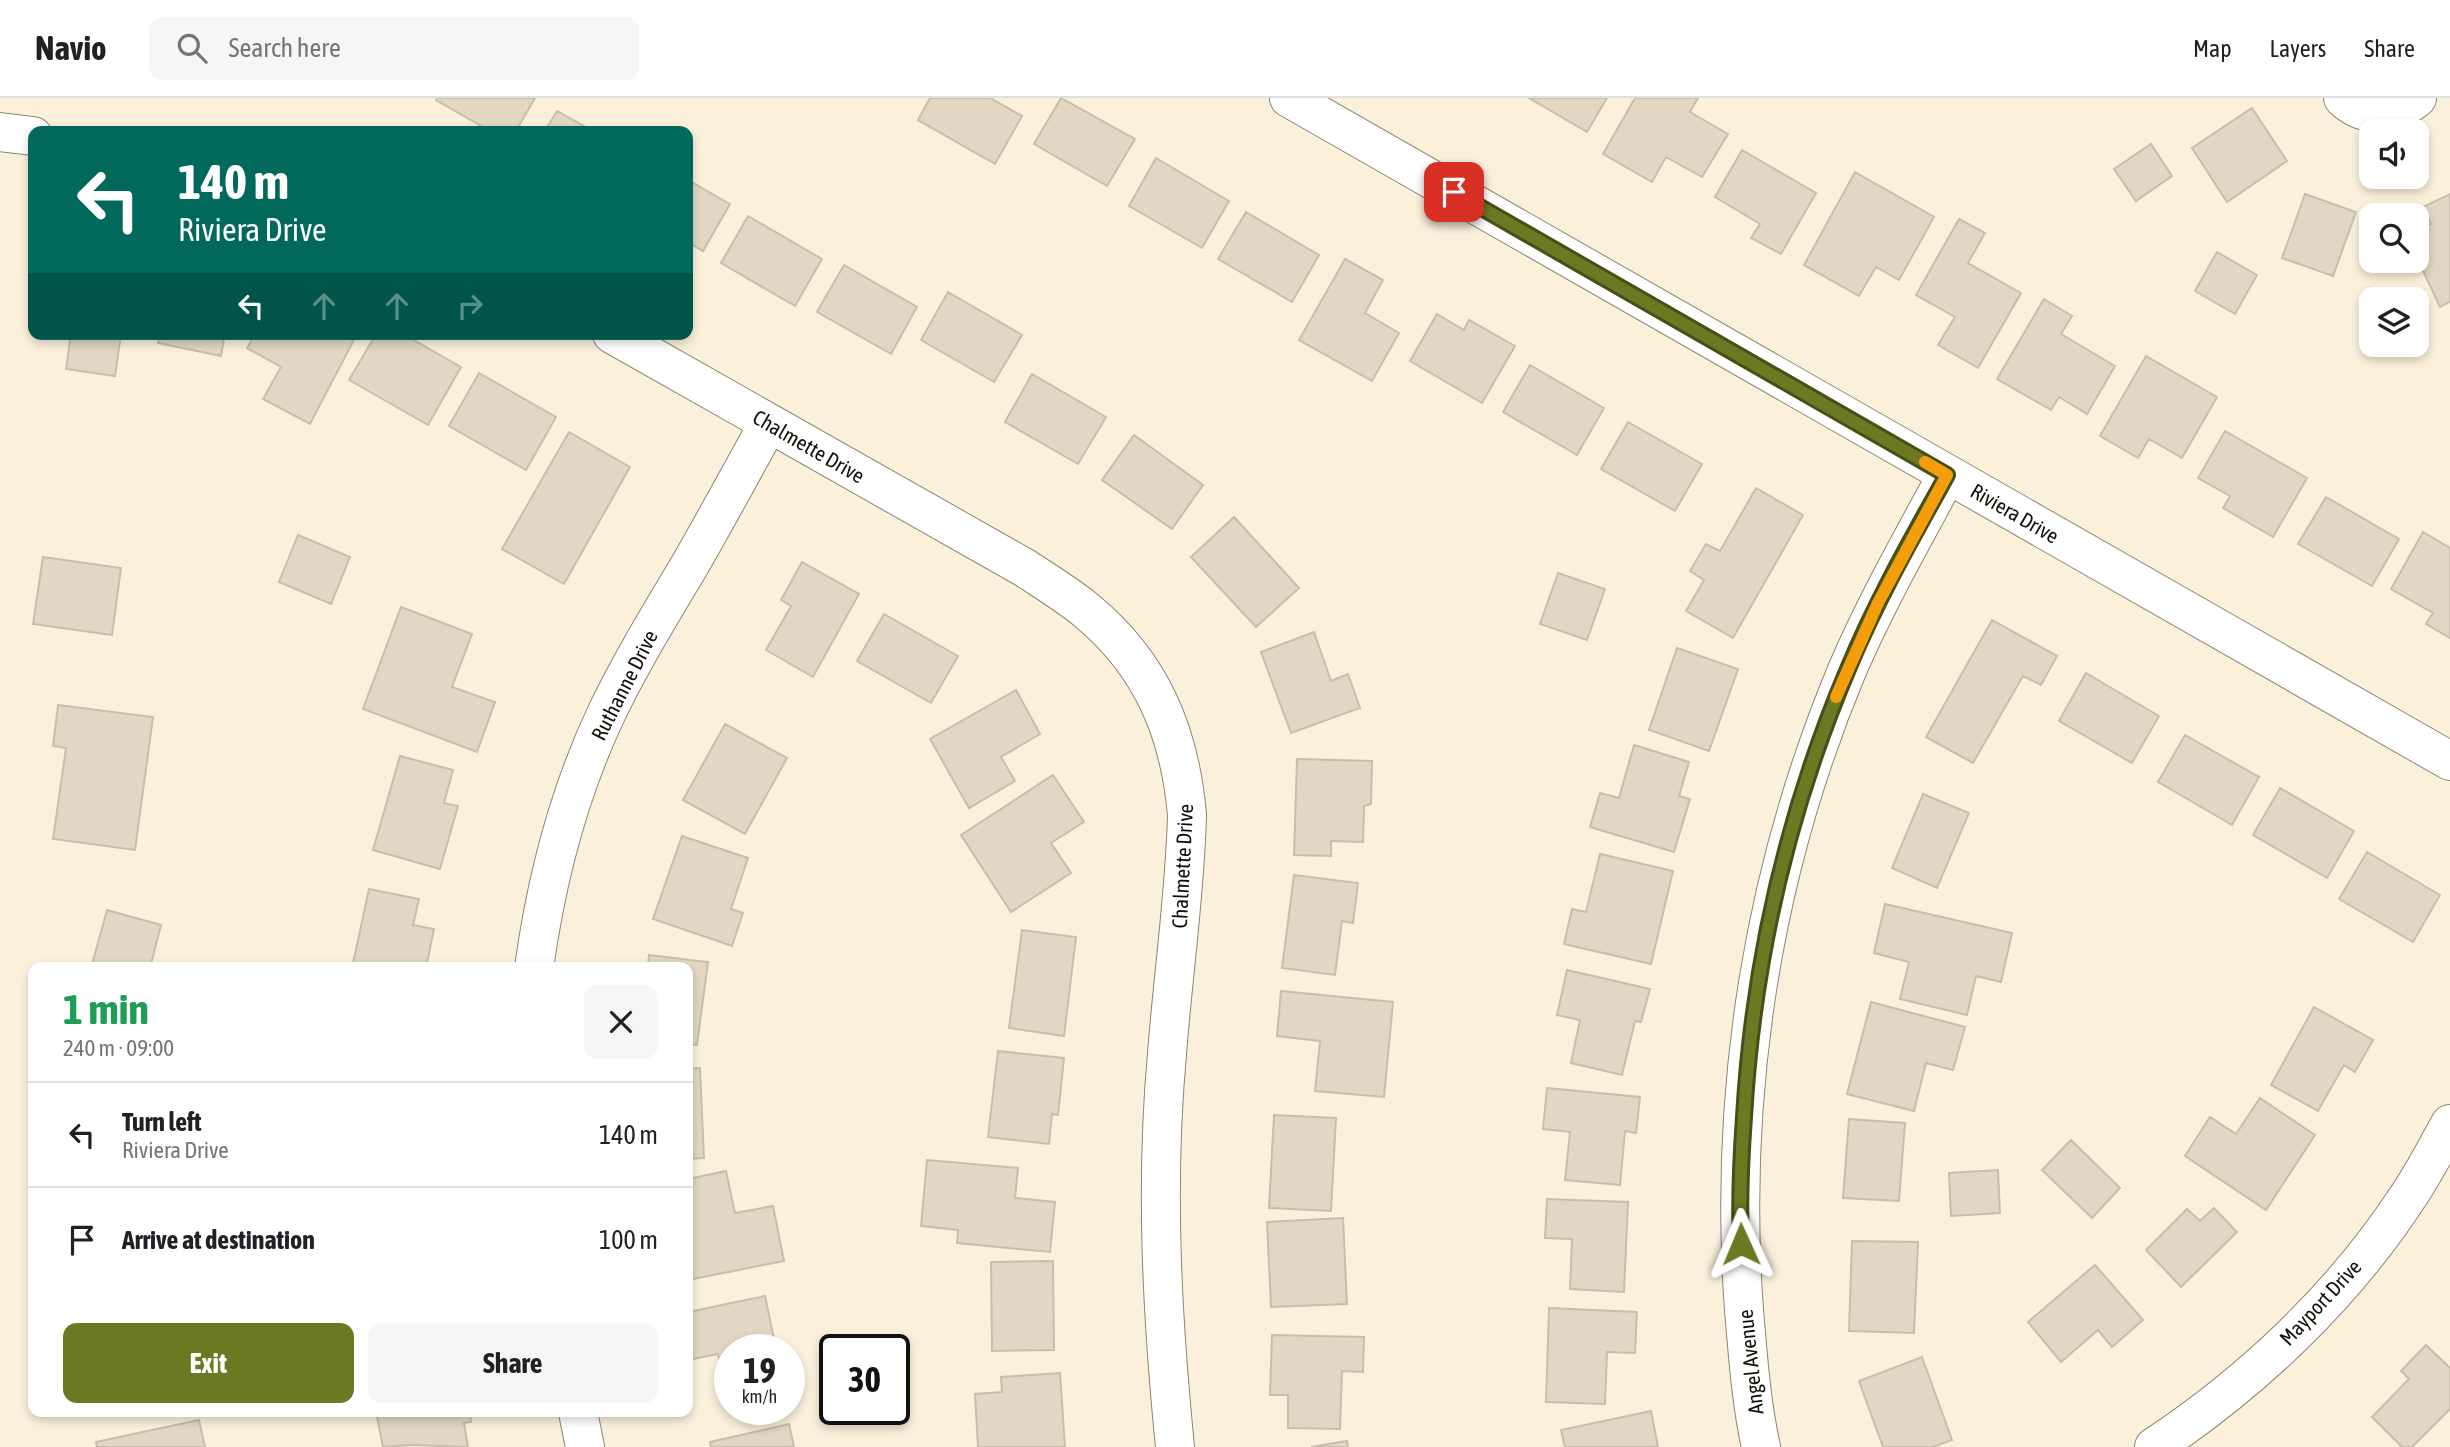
<!DOCTYPE html>
<meta charset="utf-8">
<style>
body{margin:0;font-family:"Asap Condensed",sans-serif;background:#f6f6f6;color:#202124;height:100vh;display:flex;flex-direction:column;font-size:26px;white-space:nowrap}
*{box-sizing:border-box;margin:0}
p{font-size:23px;color:#757577}
.icon{flex:none;width:38px;height:38px;fill:none;stroke:currentColor;stroke-width:2;stroke-linecap:round;stroke-linejoin:round}
.map{position:relative;flex:1;overflow:hidden}
.details{position:absolute;left:28px;top:864px;width:665px;height:455px;display:flex;flex-direction:column;background:#fff;border-radius:14px;box-shadow:0 4px 10px #0003}
.details>*{flex:none}
.banner{position:absolute;left:28px;top:28px;width:665px;height:214px;border-radius:14px;box-shadow:0 4px 10px #0003;background:#00695c;color:#fff;overflow:hidden}
.buttons{position:absolute;left:2359px;top:21px;display:grid;gap:14px}
.buttons a{display:grid;place-items:center;width:70px;height:70px;border-radius:14px;background:#fff;box-shadow:0 4px 10px #0003;font-size:35px}
.speed{position:absolute;left:714px;top:1236px;display:flex;gap:14px;font-size:35px;font-weight:700;text-align:center}
.speed>*{display:grid;place-content:center;width:91px;height:91px;border-radius:50%;background:#fff;box-shadow:0 4px 10px #0003;line-height:1}
.speed small{font-size:18px;font-weight:400}
.speed .limit{border:4px solid #111;border-radius:10px;background:#fff;color:#111}
.pin{position:absolute;display:grid;place-items:center;width:60px;height:60px;color:#fff;margin:-30px;border-radius:14px;box-shadow:0 4px 10px #0006}
.me{position:absolute;width:77px;margin:-38px;rotate:359deg;stroke-linejoin:round;filter:drop-shadow(0 0 5px #0008)}
.turn{display:flex;align-items:center;gap:24px;height:147px;padding:0 35px;font-size:32px}
.turn .icon{width:91px;height:91px;stroke-width:2.5}
.turn b{display:block;font-size:49px;line-height:60px}
.lanes{display:flex;align-items:center;height:66px;padding:0 35px;background:#0003;justify-content:center;gap:35px;direction:ltr}
.lanes .off{opacity:.35}
.round{display:grid;place-items:center;flex:none;width:74px;height:74px;border-radius:14px;background:#f6f6f6}
.summary{display:flex;align-items:center;justify-content:space-between;height:119px;padding:0 35px}
h1{font-size:42px;font-weight:700;line-height:52px;color:#1e9e55}
.action{display:flex;gap:14px;margin-top:auto;padding:14px 35px}
.action a{flex:1;height:80px;border-radius:14px;background:#6d7822;color:#fff;font-size:28px;font-weight:700;line-height:80px;text-align:center}
.action a+a{background:#f6f6f6;color:#202124}
ul{padding:0;list-style:none}
li{display:flex;align-items:center;gap:21px;height:105px;padding:0 35px;border-top:2px solid #e0e0e0}
li div{flex:1}
li b{display:block;font-size:26px}
li em{font-style:normal}
header{display:flex;align-items:center;gap:42px;box-sizing:border-box;height:98px;padding:0 35px;background:#fff;border-bottom:2px solid #e0e0e0}
header strong{font-size:33px}
nav{display:flex;gap:38px;margin-inline-start:auto;font-size:24px}
.search{width:490px;height:63px;background:#f6f6f6;display:flex;align-items:center;gap:18px;box-sizing:border-box;padding:0 24px;border-radius:14px;color:#757577;font-size:26px}
.map>svg:first-child{display:block}
.building{fill:#e1d7c2;stroke:#c8beaa;stroke-width:2}
.lines{fill:none;stroke-linecap:round;stroke-linejoin:round}
.minor-casing{stroke:#8e8571;stroke-width:40}
.minor{stroke:#fff;stroke-width:38}
.route-casing{stroke:#474e16;stroke-width:18}
.route{stroke:#6d7822;stroke-width:12}
.slow{stroke:#f59e0b;stroke-width:12}
.labels{text-anchor:middle;dominant-baseline:central;stroke-width:5;stroke-linejoin:round;paint-order:stroke}
.street-label{font-size:21px;fill:#120f08;stroke:#fff}
</style>
<header>
<strong>Navio</strong>
<div class="search"><svg class="icon" aria-label="search" viewBox="0 0 24 24"><circle cx="10" cy="10" r="6"/><path d="M15 15l6 6"/></svg>Search here</div>
<nav><a>Map</a><a>Layers</a><a>Share</a></nav>
</header>
<div class="map">
<svg width="2450" height="1349" viewBox="0 0 2450 1349">
<rect width="100%" height="100%" fill="#fbf1db"/>
<path class="building" d="M437 0H535L516 33H490L436 2Z
M930 0H990L1022 18 995 66 918 22Z
M1061 0 1135 41 1107 88 1034 46Z
M1529 0H1607L1587 34Z
M1635 0H1698L1690 14 1728 36 1702 79 1666 59 1652 84 1603 56Z
M2252 10 2287 63 2227 104 2192 50Z
M557 13 593 33H545Z
M2151 46 2172 78 2136 103 2114 71Z
M1742 52 1816 95 1781 156 1751 140 1760 126 1715 99Z
M1156 60 1229 103 1202 150 1129 108Z
M1855 74 1934 119 1899 182 1876 169 1859 198 1804 167Z
M688 82 730 106 703 153 688 144Z
M2305 96 2356 114 2333 178 2282 160Z
M2450 96V204L2440 209 2417 160V133L2431 126 2423 109Z
M1246 114 1319 157 1292 204 1218 161Z
M748 118 822 161 795 208 721 165Z
M1959 121 1985 135 1968 165 2021 195 1978 270 1938 247 1955 219 1916 197Z
M2217 154 2257 177 2235 216 2195 193Z
M1345 161 1383 182 1365 215 1399 235 1372 283 1299 242Z
M844 167 917 209 891 256 817 214Z
M948 194 1022 237 994 284 921 242Z
M2044 201 2072 218 2061 236 2115 268 2087 316 2059 299 2051 312 1997 281Z
M1437 216 1464 232 1469 222 1515 248 1482 305 1410 263Z
M71 236H121L115 278 66 271Z
M160 236H225L221 258 158 245Z
M255 236H357L310 326 263 301 281 269 247 250Z
M376 236H403L461 269 428 327 349 282Z
M2146 258 2217 299 2182 360 2149 341 2138 360 2100 338Z
M1530 267 1604 310 1577 357 1503 314Z
M479 275 556 319 526 372 449 328Z
M1032 276 1106 319 1078 366 1005 324Z
M1628 324 1702 366 1675 413 1601 371Z
M2225 333 2307 380 2273 439 2223 410 2230 398 2198 380Z
M569 334 630 369 564 486 502 451Z
M1134 337 1203 387 1172 431 1102 382Z
M1756 390 1803 417 1733 540 1686 513 1704 482 1690 473 1706 446 1720 453Z
M2326 399 2399 441 2372 488 2298 446Z
M1234 419 1299 490 1256 529 1191 459Z
M2423 434 2450 450V540L2426 526 2433 515 2391 491Z
M298 437 350 459 331 506 279 484Z
M43 459 121 470 112 537 33 526Z
M802 464 859 496 813 579 766 552 791 508 781 502Z
M1558 475 1605 491 1587 542 1540 526Z
M401 509 472 536 452 589 495 604 477 654 363 611Z
M884 516 958 558 931 605 857 563Z
M1992 522 2057 558 2041 587 2023 578 1973 665 1926 639Z
M1314 534 1331 583 1348 576 1360 610 1291 635 1261 554Z
M1677 550 1738 571 1709 653 1649 632Z
M2086 575 2159 618 2132 665 2059 623Z
M1016 592 1040 636 1001 659 1015 683 969 710 930 641Z
M58 607 153 619 135 752 53 741 66 650 53 648Z
M725 626 787 660 745 736 683 702Z
M2185 637 2259 679 2232 727 2158 684Z
M1634 647 1689 664 1679 698 1690 701 1674 754 1590 729 1600 695 1619 700Z
M400 658 453 672 444 705 458 708 440 771 373 752Z
M1297 661 1372 663 1371 706 1364 708 1363 744 1331 743V758L1294 757Z
M1053 677 1084 724 1051 745 1071 775 1011 814 961 737Z
M2280 690 2354 733 2327 780 2253 737Z
M1923 696 1969 715 1937 790 1892 770Z
M682 738 748 760 731 811 743 815 732 848 653 821Z
M2367 754 2440 797 2413 844 2339 801Z
M1600 756 1673 773 1651 866 1564 846 1572 811 1586 814Z
M1294 777 1358 785 1353 825 1342 823 1335 877 1282 870Z
M369 791 419 801 413 827 434 831 426 870H352Z
M1885 806 2012 835 2001 884 1976 878 1967 917 1900 901 1909 864 1874 855Z
M107 812 161 827 150 870H91Z
M1022 832 1076 839 1064 938 1009 930Z
M649 857 708 864 697 947 688 946V870H648Z
M1567 872 1650 891 1641 924 1635 923 1622 977 1571 965 1580 922 1557 917Z
M1281 893 1393 904 1384 999 1315 993 1320 943 1277 938Z
M1871 904 1965 929 1953 972 1926 965 1914 1013 1847 996Z
M2314 909 2373 942 2355 974 2344 967 2318 1013 2271 987Z
M998 953 1064 960 1058 1017 1052 1016 1049 1046 988 1039Z
M700 970 704 1060 688 1061V971Z
M1547 990 1640 999 1636 1035 1625 1033 1620 1087 1565 1082 1570 1034 1543 1031Z
M2260 1000 2315 1037 2266 1112 2185 1058 2210 1019 2236 1036Z
M1274 1017 1336 1020 1331 1113 1269 1110Z
M1849 1021 1905 1025 1899 1103 1843 1100Z
M2071 1042 2120 1090 2092 1120 2042 1072Z
M927 1062 1018 1070 1015 1100 1055 1104 1050 1154 957 1145 958 1132 921 1128Z
M1998 1072 2000 1115 1951 1118 1949 1075Z
M726 1073 735 1115 773 1108 784 1163 688 1182V1081Z
M1547 1101 1628 1104 1624 1194 1570 1191 1572 1141 1545 1140Z
M2214 1110 2237 1134 2181 1189 2146 1152 2187 1111 2200 1123Z
M1343 1120 1347 1206 1271 1209 1267 1124Z
M1852 1143 1918 1144 1914 1235 1849 1233Z
M1053 1163 1054 1252 992 1253 991 1164Z
M2095 1167 2143 1222 2112 1249 2098 1232 2061 1264 2028 1224Z
M765 1198 776 1251H730V1301L728 1302 718 1256 688 1262V1214Z
M1549 1210 1637 1214 1635 1255 1607 1254 1605 1306 1546 1304Z
M1272 1237 1364 1239 1363 1274 1342 1273 1340 1331 1288 1330V1297H1270Z
M2426 1247 2450 1270V1311L2412 1349H2402L2372 1319 2409 1281 2401 1273Z
M1922 1259 1952 1342 1933 1349H1883L1859 1283Z
M1060 1275 1065 1349H978L975 1296 1002 1294 1001 1279Z
M1651 1313 1658 1349H1565L1561 1332Z
M376 1314H470L471 1324 464 1325 468 1349 411 1347 383 1349Z
M199 1322 205 1349H97L96 1344Z
M789 1326 794 1349H711L710 1344Z
M1347 1343 1348 1349H1311Z"/>
<g class="lines">
<g class="minor-casing">
<path id="minor" d="M1289 0 2450 663
M2343 0C2365 21 2395 18 2417 0
M0 34 33 38
M612 236 1025 470C1046 484 1068 497 1087 513 1152 567 1180 635 1187 717 1185 797 1173 876 1167 956 1155 1087 1162 1218 1175 1349
M534 870C546 783 569 694 607 614 631 564 660 517 688 470 716 422 742 373 769 325
M578 1314 585 1349
M1761 1349C1751 1304 1748 1258 1744 1212 1728 993 1763 772 1848 570 1877 503 1913 440 1947 377
M2154 1349C2252 1284 2342 1199 2407 1100 2423 1077 2436 1051 2450 1026"/>
</g>
<use href="#minor" class="minor"/>
</g>
<g class="lines">
<g class="route-casing">
<path id="route" d="M1454 94 1947 377C1912 440 1876 503 1848 571 1787 715 1753 862 1744 1019 1741 1061 1739 1104 1741 1146"/>
</g>
<use href="#route" class="route"/>
<path class="slow" d="M1836 599 1878 505 1947 377 1925 364"/>
</g>
<g class="labels">
<g class="street-label">
<text transform="translate(809 348) rotate(30)">Chalmette Drive</text>
<text transform="translate(2015 415) rotate(30)">Riviera Drive</text>
<text transform="translate(624 587) rotate(-63)">Ruthanne Drive</text>
<text transform="translate(1182 768) rotate(-87)">Chalmette Drive</text>
<text transform="translate(2320 1204) rotate(-47)">Mayport Drive</text>
<text transform="translate(1750 1264) rotate(-96)">Angel Avenue</text>
</g>
</g>
</svg>
<div class="buttons">
<a><svg class="icon" aria-label="sound" viewBox="0 0 24 24"><path d="M4 9h4l5-4v14l-5-4H4zM17 9q2 3 0 6"/></svg></a>
<a><svg class="icon" aria-label="search" viewBox="0 0 24 24"><circle cx="10" cy="10" r="6"/><path d="M15 15l6 6"/></svg></a>
<a><svg class="icon" aria-label="layers" viewBox="0 0 24 24"><path d="M12 4l9 5-9 5-9-5zM3 14l9 5 9-5"/></svg></a>
</div>
<div class="speed"><div>19<small>km/h</small></div><div class="limit">30</div></div>
<div class="pin" style="left:1454px;top:94px;background:#d93025"><svg class="icon" aria-label="arrive" viewBox="0 0 24 24"><path d="M6 21V4h12l-3 4 3 4H6"/></svg></div>
<svg class="me" style="left:1741px;top:1146px" viewBox="-20 -20 40 40"><path d="M0-17L14 15 0 8-14 15z" fill="#6d7822" stroke="#fff" stroke-width="4"/></svg>
<div class="banner">
<div class="turn"><svg class="icon" aria-label="left" viewBox="0 0 24 24"><path d="M17 20v-9H6M10 6l-5 5 5 5"/></svg><div><b>140 m</b>Riviera Drive</div></div>
<div class="lanes"><svg class="icon" aria-label="left" viewBox="0 0 24 24"><path d="M17 20v-9H6M10 6l-5 5 5 5"/></svg><svg class="icon off" aria-label="ahead" viewBox="0 0 24 24"><path d="M12 20V5M6 11l6-6 6 6"/></svg><svg class="icon off" aria-label="ahead" viewBox="0 0 24 24"><path d="M12 20V5M6 11l6-6 6 6"/></svg><svg class="icon off" aria-label="right" viewBox="0 0 24 24"><path d="M7 20v-9h11M14 6l5 5-5 5"/></svg></div>
</div>
<section class="details">
<div class="summary"><div><h1>1 min</h1><p>240 m · 09:00</p></div><a class="round"><svg class="icon" aria-label="close" viewBox="0 0 24 24"><path d="M6 6l12 12M18 6L6 18"/></svg></a></div>
<ul>
<li><svg class="icon" aria-label="left" viewBox="0 0 24 24"><path d="M17 20v-9H6M10 6l-5 5 5 5"/></svg><div><b>Turn left</b><p>Riviera Drive</p></div><em>140 m</em></li>
<li><svg class="icon" aria-label="arrive" viewBox="0 0 24 24"><path d="M6 21V4h12l-3 4 3 4H6"/></svg><div><b>Arrive at destination</b></div><em>100 m</em></li>
</ul>
<div class="action"><a>Exit</a><a>Share</a></div>
</section>
</div>
